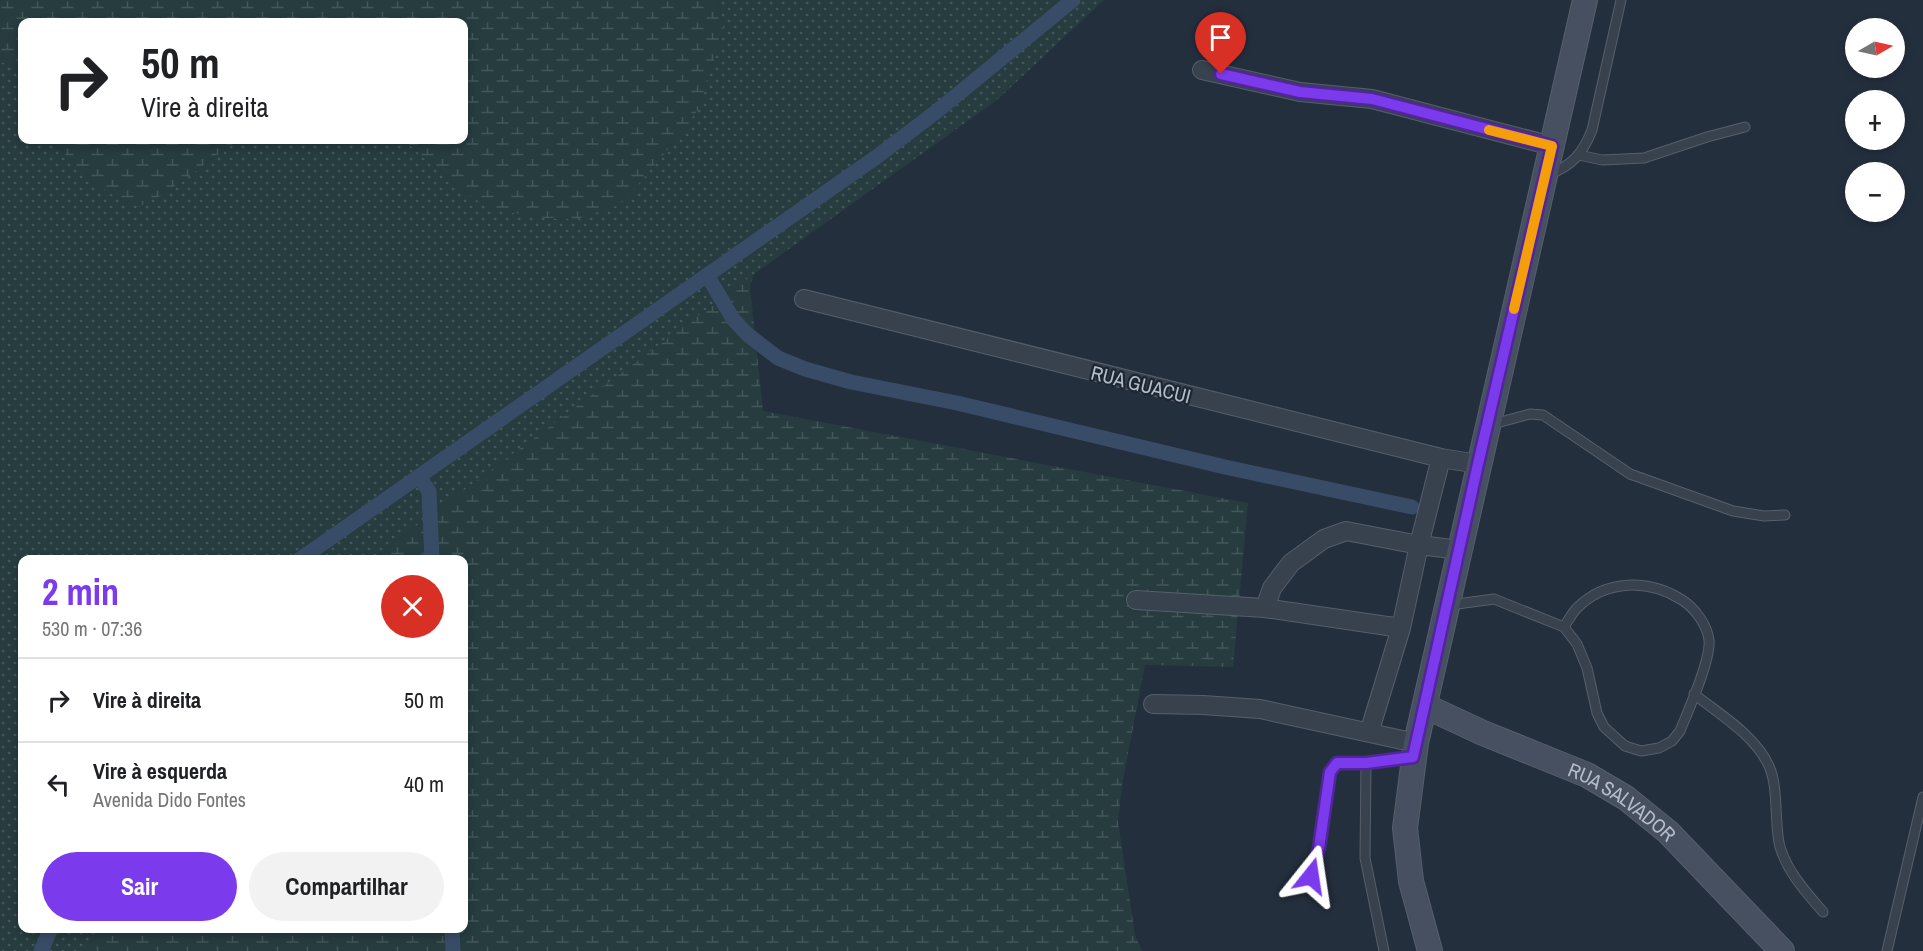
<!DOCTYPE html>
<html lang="pt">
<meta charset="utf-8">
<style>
body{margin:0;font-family:"Archivo Narrow",sans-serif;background:#f2f2f2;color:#202124;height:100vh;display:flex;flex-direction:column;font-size:22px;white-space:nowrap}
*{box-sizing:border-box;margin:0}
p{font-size:20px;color:#757577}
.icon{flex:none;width:33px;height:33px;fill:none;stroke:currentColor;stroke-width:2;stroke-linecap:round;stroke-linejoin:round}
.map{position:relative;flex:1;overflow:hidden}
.side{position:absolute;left:18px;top:555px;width:450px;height:378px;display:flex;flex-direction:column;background:#fff;border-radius:12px;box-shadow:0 3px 9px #0003}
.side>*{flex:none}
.banner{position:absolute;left:18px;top:18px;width:450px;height:126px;border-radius:12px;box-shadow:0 3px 9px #0003;background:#fff;color:#202124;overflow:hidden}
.needle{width:39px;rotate:81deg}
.fabs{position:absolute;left:1845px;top:18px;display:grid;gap:12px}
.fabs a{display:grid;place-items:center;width:60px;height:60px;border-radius:50%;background:#fff;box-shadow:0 3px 9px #0003;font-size:30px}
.pin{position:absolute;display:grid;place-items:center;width:51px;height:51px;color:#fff;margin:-62px -26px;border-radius:50% 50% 50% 0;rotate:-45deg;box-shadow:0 0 6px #0007}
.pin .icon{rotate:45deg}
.me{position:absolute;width:66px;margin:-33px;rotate:15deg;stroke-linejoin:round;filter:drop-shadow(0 0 4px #0008)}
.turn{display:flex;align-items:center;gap:21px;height:126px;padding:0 24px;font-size:27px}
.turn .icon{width:78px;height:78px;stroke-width:2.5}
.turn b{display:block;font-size:42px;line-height:51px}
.round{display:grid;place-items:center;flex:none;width:63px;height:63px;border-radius:32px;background:#f2f2f2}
.summary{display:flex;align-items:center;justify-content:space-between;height:102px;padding:0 24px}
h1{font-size:36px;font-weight:700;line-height:45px;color:#7c3aed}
.button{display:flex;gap:12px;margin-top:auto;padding:12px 24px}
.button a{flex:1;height:69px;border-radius:36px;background:#7c3aed;color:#fff;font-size:24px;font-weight:700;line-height:69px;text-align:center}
.button a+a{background:#f2f2f2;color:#202124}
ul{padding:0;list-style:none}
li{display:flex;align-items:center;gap:18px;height:84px;padding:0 24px;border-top:2px solid #e0e0e0}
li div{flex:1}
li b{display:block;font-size:22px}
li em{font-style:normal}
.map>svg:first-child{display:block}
.grass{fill:url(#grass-dots)}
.wetland{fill:url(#wetland-marsh)}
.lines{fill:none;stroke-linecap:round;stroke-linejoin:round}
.canal{stroke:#394c67;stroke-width:15}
.lane-casing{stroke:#565f6c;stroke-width:11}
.street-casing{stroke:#565f6c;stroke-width:20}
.secondary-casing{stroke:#565f6c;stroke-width:26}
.lane{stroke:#38414e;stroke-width:9}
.street{stroke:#38414e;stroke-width:18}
.secondary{stroke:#465061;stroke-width:24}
.route-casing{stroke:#51269a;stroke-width:15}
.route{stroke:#7c3aed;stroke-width:10}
.slow{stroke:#f59e0b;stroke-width:10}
.labels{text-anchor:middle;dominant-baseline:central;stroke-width:4.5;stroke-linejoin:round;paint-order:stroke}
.street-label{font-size:20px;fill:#b4bcc9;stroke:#1d2633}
</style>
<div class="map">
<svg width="1923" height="951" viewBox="0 0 1923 951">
<defs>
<pattern id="grass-dots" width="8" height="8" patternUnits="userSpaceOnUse" patternTransform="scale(1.5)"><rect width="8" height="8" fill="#263c3f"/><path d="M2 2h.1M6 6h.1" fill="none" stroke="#435659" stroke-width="1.8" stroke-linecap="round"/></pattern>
<pattern id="wetland-marsh" width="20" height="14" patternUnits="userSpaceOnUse" patternTransform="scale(1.5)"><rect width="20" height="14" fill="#263c3f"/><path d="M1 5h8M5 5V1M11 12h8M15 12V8" fill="none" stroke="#435659"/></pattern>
</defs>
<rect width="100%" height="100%" fill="#242f3e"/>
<path class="grass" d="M719 0H1104L997 100 754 274 372 559 22 560V928L100 929 85 951H0V62L22 67V140H58L72 167 164 194 238 140H404L457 186 490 209 545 218 577 219 715 54 723 30Z"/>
<path class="wetland" d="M0 0H719L723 30 700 107 671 146 630 194 616 206 577 219 545 218 490 209 457 186 404 140H464V22H22V67L0 62Z
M58 140H238L164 194 138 207 117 198 72 167Z
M754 274 750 287 763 411 1248 503 1233 667 1145 665 1122 785 1118 822 1135 935 1142 951H85L100 929 464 928V560L372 559Z"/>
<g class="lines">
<path class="canal" d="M707 275 733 319 747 334 778 358 805 369 851 382 957 403 1225 467 1412 507
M419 477 429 491 432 560
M299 560 875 158 936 112 1073 0
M452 928 453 951
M41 951 51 928"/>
<g class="lane-casing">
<path id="lane" d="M1579 155 1602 160 1644 158 1707 137 1745 127
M1549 174C1572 166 1583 153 1592 130L1621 0
M1489 425 1530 414 1543 415 1630 474 1733 511 1764 516 1785 515
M1450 605 1494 599 1564 627 1577 644 1587 668 1597 713 1604 727 1625 746 1641 751 1659 748 1672 741 1680 731C1688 711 1711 660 1709 640 1707 625 1695 608 1682 600 1649 579 1606 579 1577 608 1572 613 1568 621 1564 627
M1694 694C1719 714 1755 735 1769 766 1779 788 1774 825 1780 847 1788 873 1806 892 1823 912
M1311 876 1319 848 1330 772 1337 763H1366
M1384 951 1365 858 1366 763 1413 757
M1887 951 1923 797"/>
</g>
<g class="street-casing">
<path id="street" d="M1202 70 1300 92 1372 99 1552 146
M804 299 1441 458 1478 464
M1136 600 1265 608 1401 628
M1265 608 1272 588 1291 563 1324 539 1346 531 1419 545 1460 550
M1153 704 1203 705 1260 709 1416 743
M1369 733 1401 628 1419 545 1441 458"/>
</g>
<g class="secondary-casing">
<g id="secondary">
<path id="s1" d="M1425 706 1483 733 1587 775 1626 798 1668 832 1782 951"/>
<path d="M1430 951 1411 881 1405 828 1416 743 1585 0"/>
</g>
</g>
<use href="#lane" class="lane"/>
<use href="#street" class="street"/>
<use href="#secondary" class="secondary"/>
</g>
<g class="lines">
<g class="route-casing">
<path id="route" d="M1221 74 1300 92 1372 99 1552 146 1478 464 1413 757 1366 763H1337L1330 772 1319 848 1311 876"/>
</g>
<use href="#route" class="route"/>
<path class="slow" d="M1489 130 1552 146 1514 309"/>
</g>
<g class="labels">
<g class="street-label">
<text transform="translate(1141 384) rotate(14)">RUA GUACUI</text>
<text stroke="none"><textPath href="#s1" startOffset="220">RUA SALVADOR</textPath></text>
</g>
</g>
</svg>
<div class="fabs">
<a><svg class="needle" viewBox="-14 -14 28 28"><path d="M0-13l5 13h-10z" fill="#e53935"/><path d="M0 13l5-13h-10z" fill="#757577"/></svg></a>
<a>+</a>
<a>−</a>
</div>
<div class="pin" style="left:1221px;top:74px;background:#d93025"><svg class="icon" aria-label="arrive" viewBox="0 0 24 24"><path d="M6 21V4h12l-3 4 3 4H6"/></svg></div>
<svg class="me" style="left:1311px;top:876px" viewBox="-20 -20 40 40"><path d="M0-17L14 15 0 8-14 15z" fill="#7c3aed" stroke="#fff" stroke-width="4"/></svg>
<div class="banner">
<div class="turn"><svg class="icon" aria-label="right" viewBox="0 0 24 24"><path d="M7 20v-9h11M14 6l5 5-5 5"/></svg><div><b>50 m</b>Vire à direita</div></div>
</div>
<section class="side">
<div class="summary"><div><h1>2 min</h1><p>530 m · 07:36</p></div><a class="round" style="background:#d93025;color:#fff"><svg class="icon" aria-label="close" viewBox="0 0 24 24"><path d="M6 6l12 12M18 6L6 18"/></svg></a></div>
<ul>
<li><svg class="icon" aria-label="right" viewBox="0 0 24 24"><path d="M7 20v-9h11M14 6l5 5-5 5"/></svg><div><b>Vire à direita</b></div><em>50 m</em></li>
<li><svg class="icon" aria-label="left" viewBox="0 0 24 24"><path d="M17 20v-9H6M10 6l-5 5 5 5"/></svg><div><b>Vire à esquerda</b><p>Avenida Dido Fontes</p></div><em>40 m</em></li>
</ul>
<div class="button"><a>Sair</a><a>Compartilhar</a></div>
</section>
</div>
